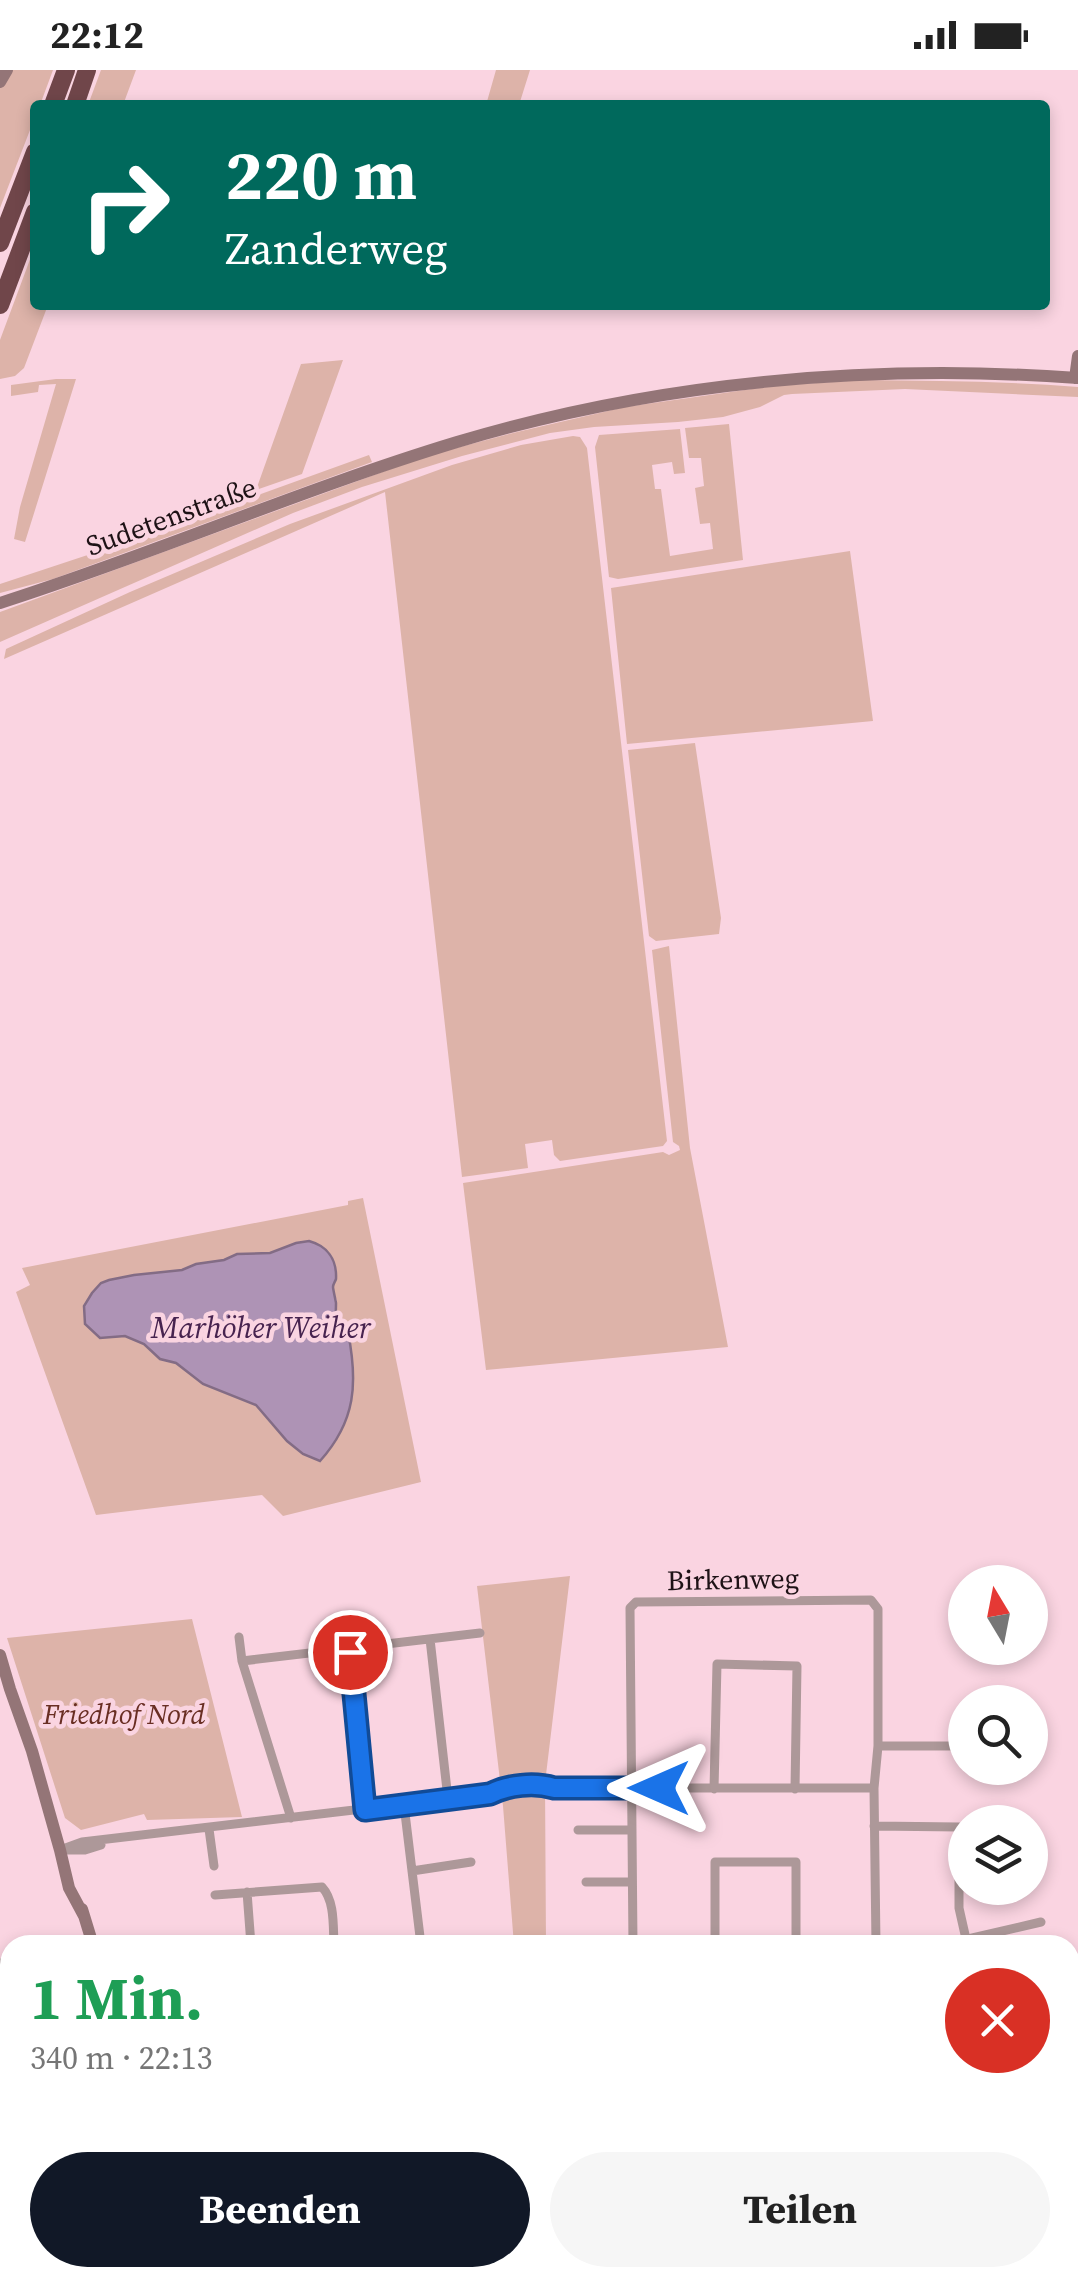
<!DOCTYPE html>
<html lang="de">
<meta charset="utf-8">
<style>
body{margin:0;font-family:"Source Serif 4",serif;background:#f6f6f6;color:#222;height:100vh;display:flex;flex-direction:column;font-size:38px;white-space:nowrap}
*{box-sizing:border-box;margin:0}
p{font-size:32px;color:#767676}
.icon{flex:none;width:55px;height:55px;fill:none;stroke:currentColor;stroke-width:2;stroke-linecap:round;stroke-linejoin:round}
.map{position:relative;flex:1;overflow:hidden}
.panel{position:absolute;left:0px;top:1865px;width:1080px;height:352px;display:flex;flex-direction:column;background:#fff;border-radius:30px 30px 0 0;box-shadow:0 5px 15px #0003}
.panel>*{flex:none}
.guide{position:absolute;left:30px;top:30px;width:1020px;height:210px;border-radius:10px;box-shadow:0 5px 15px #0003;background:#00695c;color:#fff;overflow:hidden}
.needle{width:65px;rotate:350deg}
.controls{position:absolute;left:948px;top:1495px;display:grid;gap:20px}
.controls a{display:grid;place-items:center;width:100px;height:100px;border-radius:50%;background:#fff;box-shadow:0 5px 15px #0003;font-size:50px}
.pin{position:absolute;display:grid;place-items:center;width:85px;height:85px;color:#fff;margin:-42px;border:5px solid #fff;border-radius:50%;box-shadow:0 2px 10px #0007}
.me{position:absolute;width:110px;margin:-55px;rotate:270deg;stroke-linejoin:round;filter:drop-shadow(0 0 8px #0008)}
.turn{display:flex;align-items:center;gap:35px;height:210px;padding:0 30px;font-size:45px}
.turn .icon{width:130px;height:130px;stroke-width:2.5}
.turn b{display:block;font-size:70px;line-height:85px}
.round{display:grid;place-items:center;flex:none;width:105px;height:105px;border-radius:52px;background:#f6f6f6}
.headline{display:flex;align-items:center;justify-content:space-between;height:170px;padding:0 30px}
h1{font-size:60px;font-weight:700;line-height:75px;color:#1e9e55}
.button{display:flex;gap:20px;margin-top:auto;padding:20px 30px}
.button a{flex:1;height:115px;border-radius:60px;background:#111827;color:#fff;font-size:40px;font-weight:700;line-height:115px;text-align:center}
.button a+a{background:#f6f6f6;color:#222}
.status{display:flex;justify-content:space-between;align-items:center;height:70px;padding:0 50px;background:#fff;direction:ltr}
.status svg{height:28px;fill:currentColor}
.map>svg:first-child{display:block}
.green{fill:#ddb3a9;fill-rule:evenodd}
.water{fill:#ae93b5;stroke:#836c85;stroke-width:2.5}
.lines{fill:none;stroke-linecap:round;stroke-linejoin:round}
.street{stroke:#ad9899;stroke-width:9}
.secondary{stroke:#947577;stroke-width:12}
.highway{stroke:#70464a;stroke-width:18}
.route-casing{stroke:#114b97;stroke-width:25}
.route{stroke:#1a73e8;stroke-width:18}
.labels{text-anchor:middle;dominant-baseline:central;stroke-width:9;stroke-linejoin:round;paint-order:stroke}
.street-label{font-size:28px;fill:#1e1216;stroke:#fad4e1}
.park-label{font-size:28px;font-style:italic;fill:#692e23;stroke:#fad4e1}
.water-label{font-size:30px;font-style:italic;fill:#47234f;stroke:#fad4e1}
</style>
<div class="status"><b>22:12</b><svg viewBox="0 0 49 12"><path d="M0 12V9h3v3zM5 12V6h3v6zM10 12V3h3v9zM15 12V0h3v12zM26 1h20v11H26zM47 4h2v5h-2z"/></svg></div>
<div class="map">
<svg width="1078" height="2216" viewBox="0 0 1078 2216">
<rect width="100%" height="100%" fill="#fad4e1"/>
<path class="green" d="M0 0H53L40 35H35V47L0 138Z
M101 0H136L123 35H88Z
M496 0H530L519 35H486Z
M35 176V235H48L24 298 15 306 0 309V270Z
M343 290 302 404 256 420 301 294Z
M56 309H76L25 472 14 469 20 437 56 314 39 315 38 322 11 326V315Z
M862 310C934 311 1006 311 1078 317V327L905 319 792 324 784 325 760 337 723 347 678 352 594 357 550 363 462 386 362 417 293 443 0 572V542L426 386 517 362 625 337 772 316Z
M729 354 743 490 618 509 609 507 595 377 599 365 680 359 685 403 674 404 672 392 652 395 655 419H661L670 486 713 479 710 453 700 454 695 418 704 416 701 388H689L685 358Z
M573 366 580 367 587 378 667 1071 663 1076 560 1091 554 1085 552 1070 525 1074 528 1098 462 1107 385 422 4 589 6 579 130 522 290 454 452 395 521 375Z
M369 385 372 392 53 509 0 523V514L136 469Z
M850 481 873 651 627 674 611 518Z
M695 673 721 848 719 864 656 871 649 866 628 680Z
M669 876 690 1078 728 1277 486 1300 463 1113 663 1082 669 1085 680 1080 679 1076 673 1072 652 880Z
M363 1128 421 1412 283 1446 262 1425 96 1445 16 1222 30 1215 22 1198 348 1135V1131ZM309 1171 331 1185 336 1207 333 1219 337 1231 334 1245 339 1256 348 1262 354 1318 272 1355 256 1335 203 1314 176 1293 160 1289 144 1274 125 1266 109 1210 134 1205 182 1200 196 1194 224 1190 237 1184 270 1183 297 1173Z
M570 1506 545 1713 546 1875H514L503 1736 477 1516Z
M192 1549 242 1747 147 1750 144 1744 81 1760 65 1748 7 1568Z"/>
<path class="water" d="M309 1171C327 1176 337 1189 336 1209 335 1212 333 1214 333 1217 333 1219 336 1232 336 1233 336 1249 333 1252 348 1262 358 1313 356 1351 320 1391L303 1384 287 1371 256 1335 203 1314 176 1293 160 1289 144 1274 125 1266 100 1268 85 1254 84 1236 92 1223 101 1213 109 1210 134 1205 182 1200 196 1194 224 1190 237 1184 270 1183 296 1173Z"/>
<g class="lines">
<path class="street" d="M239 1567 242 1591
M430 1569 448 1729
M350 1579 365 1740
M878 1676H952
M714 1719 717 1594 797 1596 795 1719
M404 1735 421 1875
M291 1748 242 1591 480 1563
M874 1756 959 1757V1838L966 1869
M209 1759 214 1796
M578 1760H631
M60 1780 82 1772 490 1724C508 1715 534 1712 554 1718H874
M63 1780H85L101 1775
M412 1801 471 1792
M586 1812H632
M247 1822 251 1875
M215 1825 322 1817C335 1831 333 1856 334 1875
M715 1871V1792H796V1872
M633 1875 630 1538 636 1532 871 1530 878 1539V1676L874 1718 876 1875
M692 1875 715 1871 758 1873 875 1871
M942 1875 1041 1852
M0 1893 2 1901 0 1940
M0 1991H10
M1070 2081 1078 2079
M195 2208 196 2216
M913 2210V2208
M485 2216 488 2208
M798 2216H803
M838 2216 862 2208
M1002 2216 1004 2208"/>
<path class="secondary" d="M0 12 7 0
M1075 308 1078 286
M0 533C154 484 302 419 457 372 657 312 869 293 1078 308
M0 1585 10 1619 32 1681 60 1780 69 1818 84 1846
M82 1839 93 1875
M0 2138 10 2139
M522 2208 536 2216"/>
<path class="highway" d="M53 35 66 0
M75 35 87 0
M0 173 35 82
M0 235 35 142"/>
</g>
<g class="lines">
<g class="route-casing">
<path id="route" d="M350 1582 365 1740 490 1724C508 1715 534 1712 554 1718H659"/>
</g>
<use href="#route" class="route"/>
</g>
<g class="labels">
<g class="street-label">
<text transform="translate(171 446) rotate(-20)">Sudetenstraße</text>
<text transform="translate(733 1509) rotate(-1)">Birkenweg</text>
</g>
<g class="park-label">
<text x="124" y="1644">Friedhof Nord</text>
</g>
<g class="water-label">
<text x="261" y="1257">Marhöher Weiher</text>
</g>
</g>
</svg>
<div class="controls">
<a><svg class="needle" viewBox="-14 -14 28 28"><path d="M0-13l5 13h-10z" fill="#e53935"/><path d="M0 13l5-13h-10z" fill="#767676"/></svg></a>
<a><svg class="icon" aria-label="search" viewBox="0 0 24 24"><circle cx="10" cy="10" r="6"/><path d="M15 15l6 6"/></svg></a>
<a><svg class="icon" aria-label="layers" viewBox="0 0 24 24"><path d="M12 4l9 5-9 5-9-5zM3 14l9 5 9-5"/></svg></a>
</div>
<div class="pin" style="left:350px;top:1582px;background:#d93025"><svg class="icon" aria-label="arrive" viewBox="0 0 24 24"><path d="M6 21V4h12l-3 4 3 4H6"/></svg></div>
<svg class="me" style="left:659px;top:1718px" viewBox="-20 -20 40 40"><path d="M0-17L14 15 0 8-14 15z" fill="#1a73e8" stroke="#fff" stroke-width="4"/></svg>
<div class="guide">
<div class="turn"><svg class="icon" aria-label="right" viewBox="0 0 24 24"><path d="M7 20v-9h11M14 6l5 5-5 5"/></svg><div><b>220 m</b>Zanderweg</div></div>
</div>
<section class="panel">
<div class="headline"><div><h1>1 Min.</h1><p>340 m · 22:13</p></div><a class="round" style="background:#d93025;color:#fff"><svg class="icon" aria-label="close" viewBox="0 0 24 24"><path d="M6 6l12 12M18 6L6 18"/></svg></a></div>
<div class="button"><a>Beenden</a><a>Teilen</a></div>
</section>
</div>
